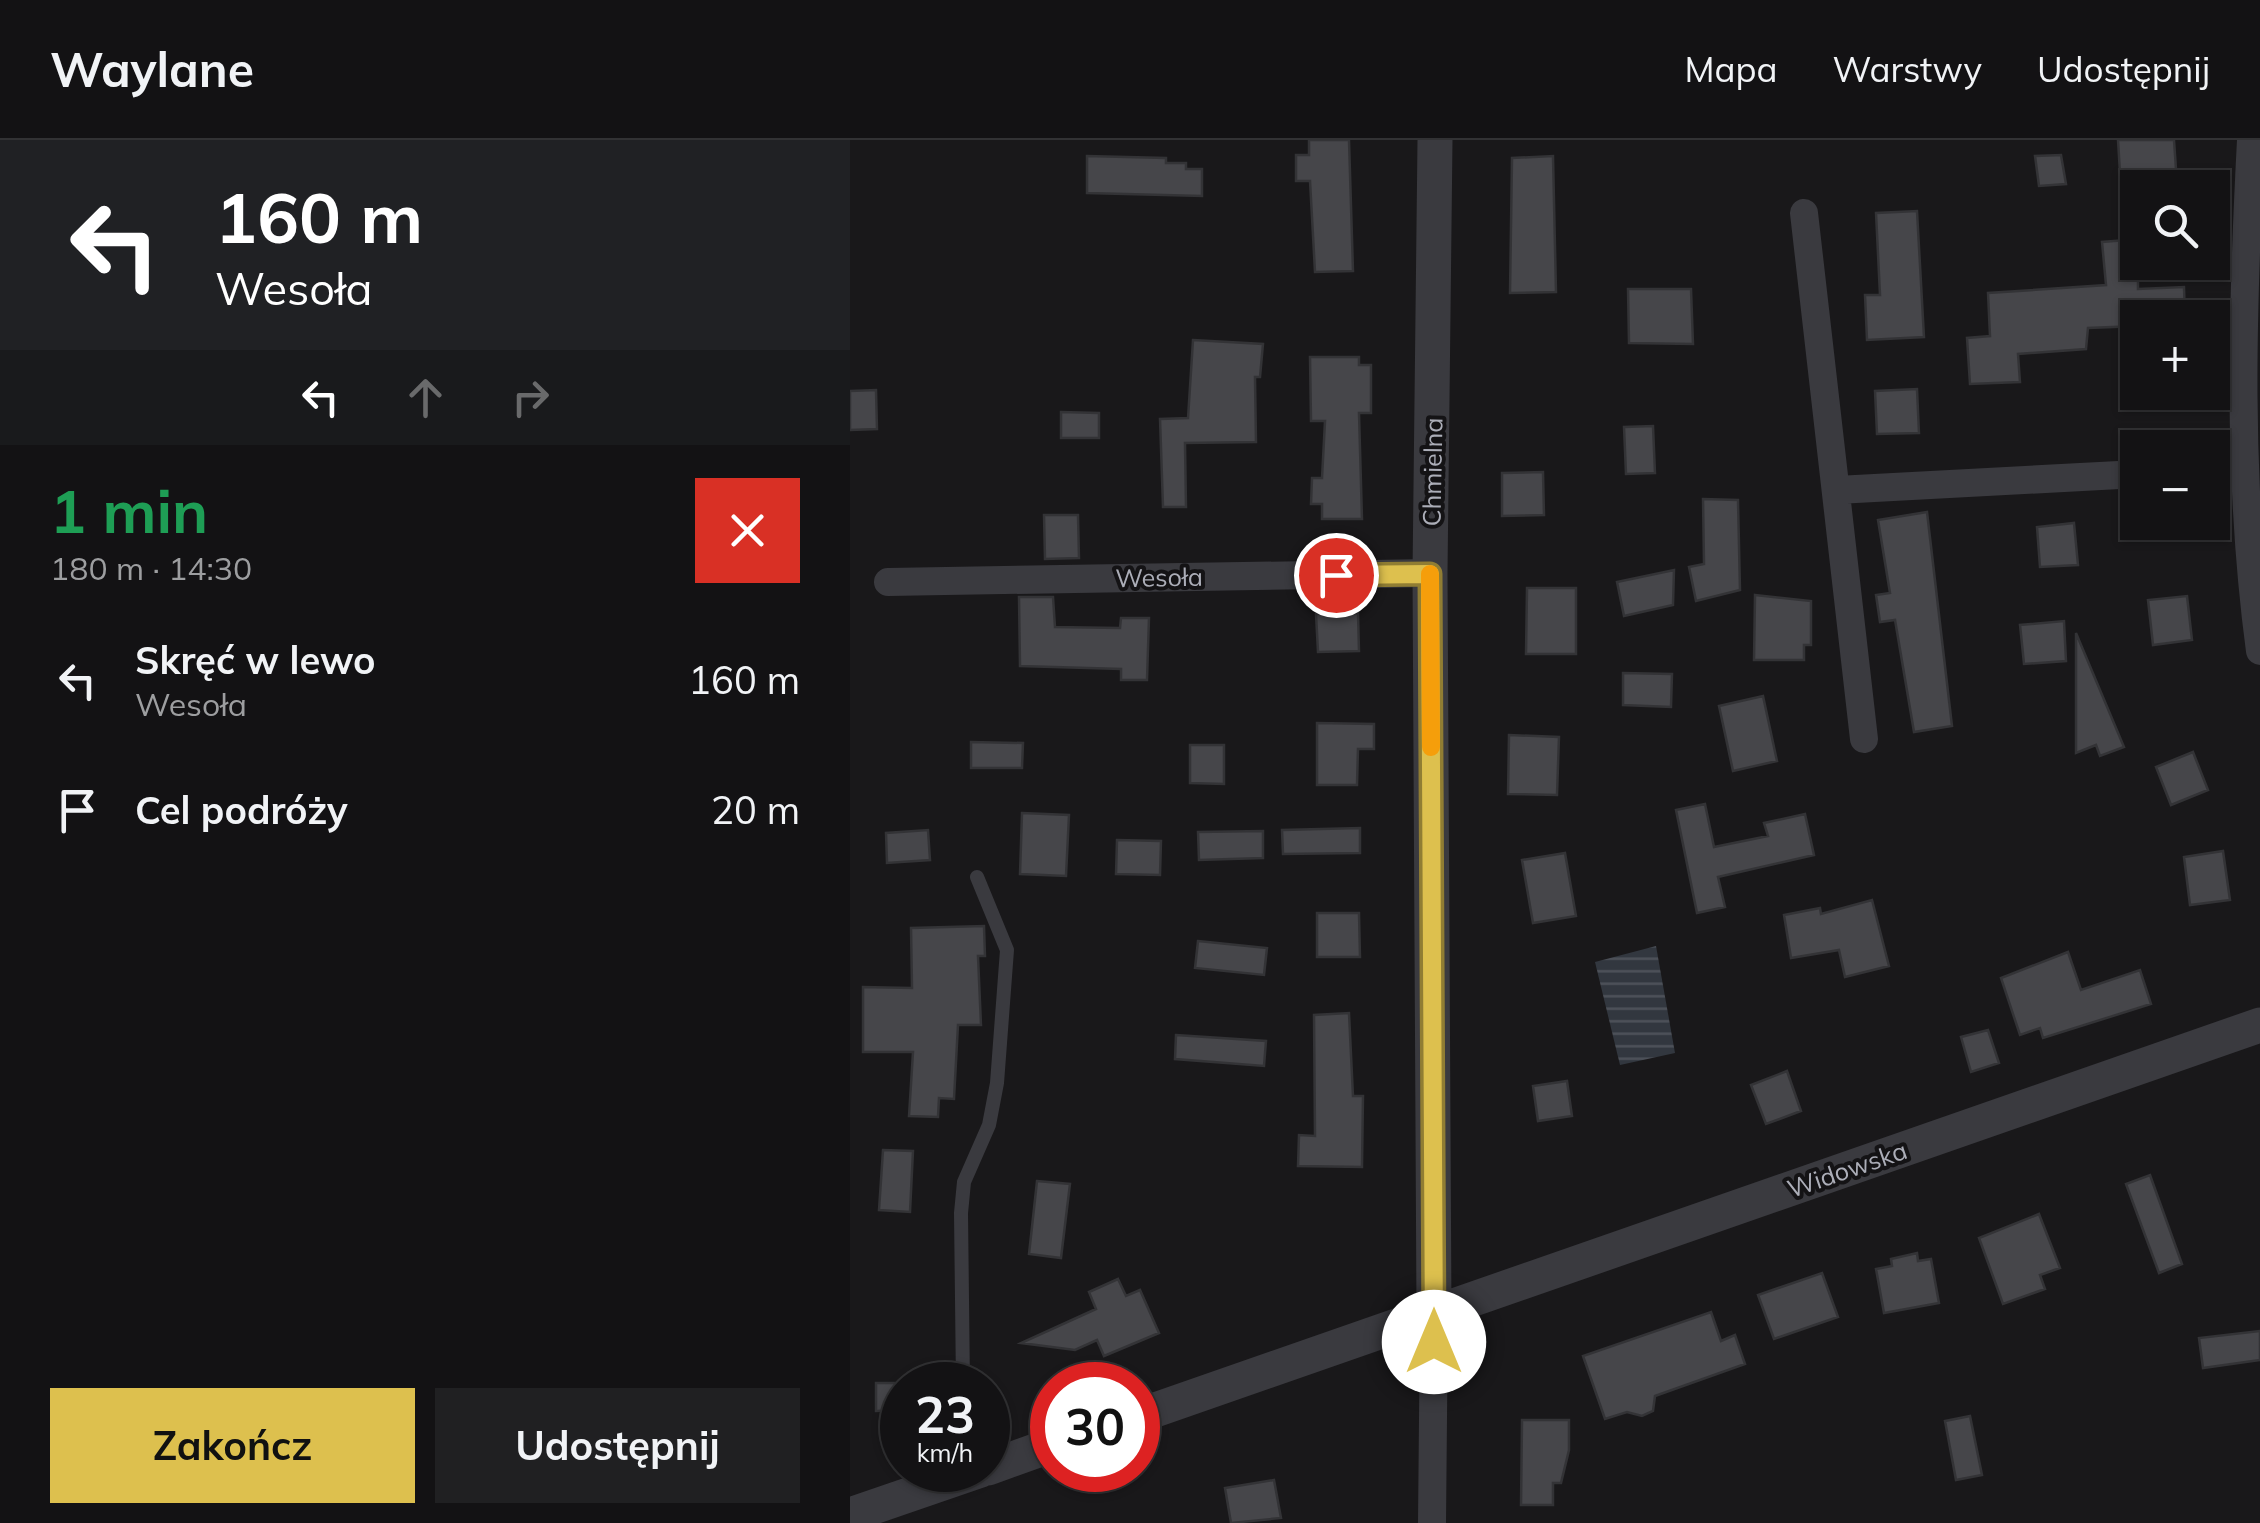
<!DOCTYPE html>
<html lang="pl">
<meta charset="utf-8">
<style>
body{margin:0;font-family:Mulish,sans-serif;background:#202022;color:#f1f3f6;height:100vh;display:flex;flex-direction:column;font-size:38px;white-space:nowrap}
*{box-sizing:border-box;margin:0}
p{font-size:32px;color:#9d9ea0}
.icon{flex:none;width:55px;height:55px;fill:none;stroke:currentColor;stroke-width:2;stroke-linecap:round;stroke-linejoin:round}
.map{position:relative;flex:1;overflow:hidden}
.drawer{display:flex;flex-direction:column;background:#131214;width:850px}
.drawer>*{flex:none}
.top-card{background:#202124;color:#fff;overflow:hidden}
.controls{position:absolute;left:1270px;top:30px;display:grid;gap:20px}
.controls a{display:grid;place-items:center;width:110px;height:110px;border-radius:0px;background:#131214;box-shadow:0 2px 8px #0004,0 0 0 2px #323234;font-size:50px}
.speed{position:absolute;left:30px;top:1222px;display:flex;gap:20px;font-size:50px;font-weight:700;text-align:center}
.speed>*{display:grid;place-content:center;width:130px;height:130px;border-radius:50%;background:#131214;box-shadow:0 2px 8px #0004,0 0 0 2px #323234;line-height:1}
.speed small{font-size:25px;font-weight:400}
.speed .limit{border:15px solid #d22;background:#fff;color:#111}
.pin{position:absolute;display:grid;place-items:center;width:85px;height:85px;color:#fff;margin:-42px;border:5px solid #fff;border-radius:50%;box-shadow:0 2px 10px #0007}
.me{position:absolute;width:110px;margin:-55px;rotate:0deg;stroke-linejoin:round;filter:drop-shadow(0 0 8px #0008)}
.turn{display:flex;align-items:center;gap:35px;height:210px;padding:0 50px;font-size:45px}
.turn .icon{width:130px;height:130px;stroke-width:2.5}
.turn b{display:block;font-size:70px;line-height:85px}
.lanes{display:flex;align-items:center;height:95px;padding:0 50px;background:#0003;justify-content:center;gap:50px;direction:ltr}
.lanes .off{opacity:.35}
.round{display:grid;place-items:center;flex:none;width:105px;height:105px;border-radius:0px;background:#202022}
.summary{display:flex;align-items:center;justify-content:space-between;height:170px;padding:0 50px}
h1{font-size:60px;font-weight:700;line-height:75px;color:#1e9e55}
.button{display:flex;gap:20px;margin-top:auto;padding:20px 50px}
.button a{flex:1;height:115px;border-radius:0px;background:#ddc04e;color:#111;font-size:40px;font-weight:700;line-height:115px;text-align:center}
.button a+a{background:#202022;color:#f1f3f6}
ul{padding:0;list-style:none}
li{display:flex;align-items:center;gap:30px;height:130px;padding:0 50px}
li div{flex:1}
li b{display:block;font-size:38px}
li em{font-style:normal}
header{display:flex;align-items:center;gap:60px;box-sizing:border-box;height:140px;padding:0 50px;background:#131214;border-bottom:2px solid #323234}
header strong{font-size:48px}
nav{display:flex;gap:55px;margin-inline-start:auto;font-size:35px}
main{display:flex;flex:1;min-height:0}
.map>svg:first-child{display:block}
.water{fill:url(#water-rules)}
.building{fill:#46464a;stroke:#333336;stroke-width:2.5}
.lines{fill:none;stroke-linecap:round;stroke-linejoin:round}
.service{stroke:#3a3a3f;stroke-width:14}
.minor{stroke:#3a3a3f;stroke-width:28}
.tertiary{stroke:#3a3a3f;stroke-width:35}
.route-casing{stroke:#907d33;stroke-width:25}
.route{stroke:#ddc04e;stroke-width:18}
.slow{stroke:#f59e0b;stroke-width:18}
.labels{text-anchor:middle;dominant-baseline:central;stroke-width:8;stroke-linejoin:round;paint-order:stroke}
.street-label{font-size:25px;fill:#acaeb8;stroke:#141315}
</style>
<header>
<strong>Waylane</strong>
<nav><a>Mapa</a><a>Warstwy</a><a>Udostępnij</a></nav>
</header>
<main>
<section class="drawer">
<div class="top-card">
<div class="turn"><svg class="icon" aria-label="left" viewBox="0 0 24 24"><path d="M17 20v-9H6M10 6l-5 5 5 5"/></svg><div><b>160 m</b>Wesoła</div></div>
<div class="lanes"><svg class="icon" aria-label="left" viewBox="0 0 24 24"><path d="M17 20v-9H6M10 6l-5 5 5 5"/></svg><svg class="icon off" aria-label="ahead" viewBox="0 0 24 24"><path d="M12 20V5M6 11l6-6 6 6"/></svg><svg class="icon off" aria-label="right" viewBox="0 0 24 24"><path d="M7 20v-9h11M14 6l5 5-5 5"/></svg></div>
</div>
<div class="summary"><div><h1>1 min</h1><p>180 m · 14:30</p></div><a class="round" style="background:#d93025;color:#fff"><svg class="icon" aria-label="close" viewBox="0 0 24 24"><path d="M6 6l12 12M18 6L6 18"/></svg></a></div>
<ul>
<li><svg class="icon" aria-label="left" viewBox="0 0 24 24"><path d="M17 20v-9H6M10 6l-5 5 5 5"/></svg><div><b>Skręć w lewo</b><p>Wesoła</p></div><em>160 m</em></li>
<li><svg class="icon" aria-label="arrive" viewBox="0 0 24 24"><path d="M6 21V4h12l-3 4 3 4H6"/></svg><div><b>Cel podróży</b></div><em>20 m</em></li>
</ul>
<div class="button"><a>Zakończ</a><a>Udostępnij</a></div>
</section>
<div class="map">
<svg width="1410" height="1383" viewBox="0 0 1410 1383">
<defs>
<pattern id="water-rules" width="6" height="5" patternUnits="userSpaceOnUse" patternTransform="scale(2.5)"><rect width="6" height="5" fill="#32373f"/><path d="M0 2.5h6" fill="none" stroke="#4d5159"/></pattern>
</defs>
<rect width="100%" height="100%" fill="#19181a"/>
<path class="water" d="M806 806 825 913 770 925 745 822Z"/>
<path class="building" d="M459 0H499L503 131 465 132 460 41H446V15H459Z
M1268 0H1324L1326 29 1270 33Z
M1211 15 1216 44 1189 46 1185 16Z
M237 16 316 18V23H336V29H352V56L237 53Z
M703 16 706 152 660 153 662 18Z
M1067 71 1074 197 1017 200 1015 155H1030L1026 73Z
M1288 99V149L1334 147 1335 178H1288V186L1238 188 1236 209 1168 214 1170 242 1120 244 1117 198 1140 196 1138 153 1256 145 1252 102Z
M778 149H841L843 204 779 203Z
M343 200 413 204 410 237H405L406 302 335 303 336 367H313L310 279 338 278Z
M460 217H509V225H521V273H509L512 379H472V364H461L462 338H472L475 281H461Z
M1067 249 1069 293 1027 294 1025 251Z
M26 250 27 289 0 290V251Z
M211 272 249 273V298H211Z
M803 286 805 333 776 334 774 287Z
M693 332 694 375 652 376V333Z
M853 359 888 360 890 450 846 461 839 427 854 424Z
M1077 372 1102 586 1064 592 1045 480 1030 482 1026 455 1040 453 1028 380Z
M194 375H228L229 418 195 419Z
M1224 383 1228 425 1190 427 1187 387Z
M824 430 823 465 774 476 767 442Z
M677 448H726V514H676Z
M905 455 961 461V505H954V520H904Z
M1337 456 1342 500 1303 505 1298 460Z
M169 457H203L205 487 270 488 271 478H299L297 540H271V529L170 526Z
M508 473 509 511 468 512 466 474Z
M1214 481 1216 521 1174 524 1170 485Z
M1226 493 1274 607 1250 616 1246 605 1226 613Z
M773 533 822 534 821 567 773 565Z
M913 556 927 621 883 631 869 566Z
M467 583 524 584V609H508L507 645H467Z
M659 595 709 597 707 655 658 654Z
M121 602 173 603 172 628H121Z
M340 605H374V644L340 643Z
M1343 612 1358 650 1321 665 1306 627Z
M855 664 864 707 918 696 914 683 955 674 964 715 868 737 875 767 847 773 826 670Z
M172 673 219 675 216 736 170 734Z
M510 688V713L433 714 432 690Z
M78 690 80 720 37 723 36 693Z
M413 691V718L349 720 348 692Z
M267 700 311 701 310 735 266 734Z
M1373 711 1380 760 1340 765 1334 717Z
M715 713 726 776 683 783 672 720Z
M1022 760 1039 826 995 837 989 810 941 818 934 775 970 768 971 774Z
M467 773H509L510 817H467Z
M134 786 135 816H128L131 885H108L104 959 89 958 88 977 59 976 63 912H13V847L62 848 61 788Z
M348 801 417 808 414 835 345 828Z
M1218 812 1231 850 1290 830 1301 864 1193 898 1190 888 1170 895 1151 838Z
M499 873 503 956H513L512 1027 448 1026 449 995 465 996 464 875Z
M1138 890 1149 923 1121 932 1111 897Z
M326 895 416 901 414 926 325 919Z
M937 931 951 971 916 984 901 945Z
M717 941 722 976 688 981 683 946Z
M33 1010 63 1011 60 1072 29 1070Z
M1300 1035 1332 1124 1309 1133 1276 1044Z
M187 1041 220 1044 211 1118 179 1114Z
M1189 1074 1210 1128 1190 1135 1195 1149 1153 1164 1129 1098Z
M1067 1113 1068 1121 1081 1119 1089 1163 1034 1173 1026 1129 1042 1126 1041 1119Z
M972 1133 988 1177 924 1199 908 1155Z
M268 1139 276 1156 290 1150 309 1193 254 1216 247 1200 225 1210 171 1203 246 1169 239 1152Z
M861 1172 871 1201 885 1195 895 1224 805 1256 803 1271 792 1276 777 1272 755 1279 733 1216Z
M1410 1191V1220L1353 1228 1349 1198Z
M26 1243H52V1270L26 1271Z
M1120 1276 1132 1335 1106 1340 1095 1281Z
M672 1280H719V1310L711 1343H703V1365H671Z
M424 1340 431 1378 381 1383 375 1348Z"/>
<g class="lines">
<path class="service" d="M113 1245 111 1073 114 1042 139 985 147 943 157 810 127 737"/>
<path class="minor" d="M1401 0C1392 172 1387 339 1410 511
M954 73 1014 599
M1362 330 1391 328
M987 350 1288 334
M38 442 580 433
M582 1383 584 1173"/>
<path class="tertiary" d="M584 1173 580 433 585 0
M288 1276 1410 885
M138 1328 202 1305
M0 1375 131 1330"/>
</g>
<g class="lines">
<g class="route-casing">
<path id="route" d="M486 435 580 434 584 1202"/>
</g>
<use href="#route" class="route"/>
<path class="slow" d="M580 434 581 607"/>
</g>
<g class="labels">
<g class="street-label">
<text transform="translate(582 332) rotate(-89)">Chmielna</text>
<text transform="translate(309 437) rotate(-1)">Wesoła</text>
<text transform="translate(997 1029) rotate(-19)">Widowska</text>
</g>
</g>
</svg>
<div class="controls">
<a><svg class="icon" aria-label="search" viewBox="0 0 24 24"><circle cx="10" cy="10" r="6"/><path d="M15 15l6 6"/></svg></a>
<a>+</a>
<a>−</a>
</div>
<div class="speed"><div>23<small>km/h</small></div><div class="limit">30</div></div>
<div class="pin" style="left:486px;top:435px;background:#d93025"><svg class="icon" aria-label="arrive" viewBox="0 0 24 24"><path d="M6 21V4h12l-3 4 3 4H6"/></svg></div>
<svg class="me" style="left:584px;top:1202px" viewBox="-20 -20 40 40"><circle r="19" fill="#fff"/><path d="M0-13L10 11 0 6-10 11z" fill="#ddc04e"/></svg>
</div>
</main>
